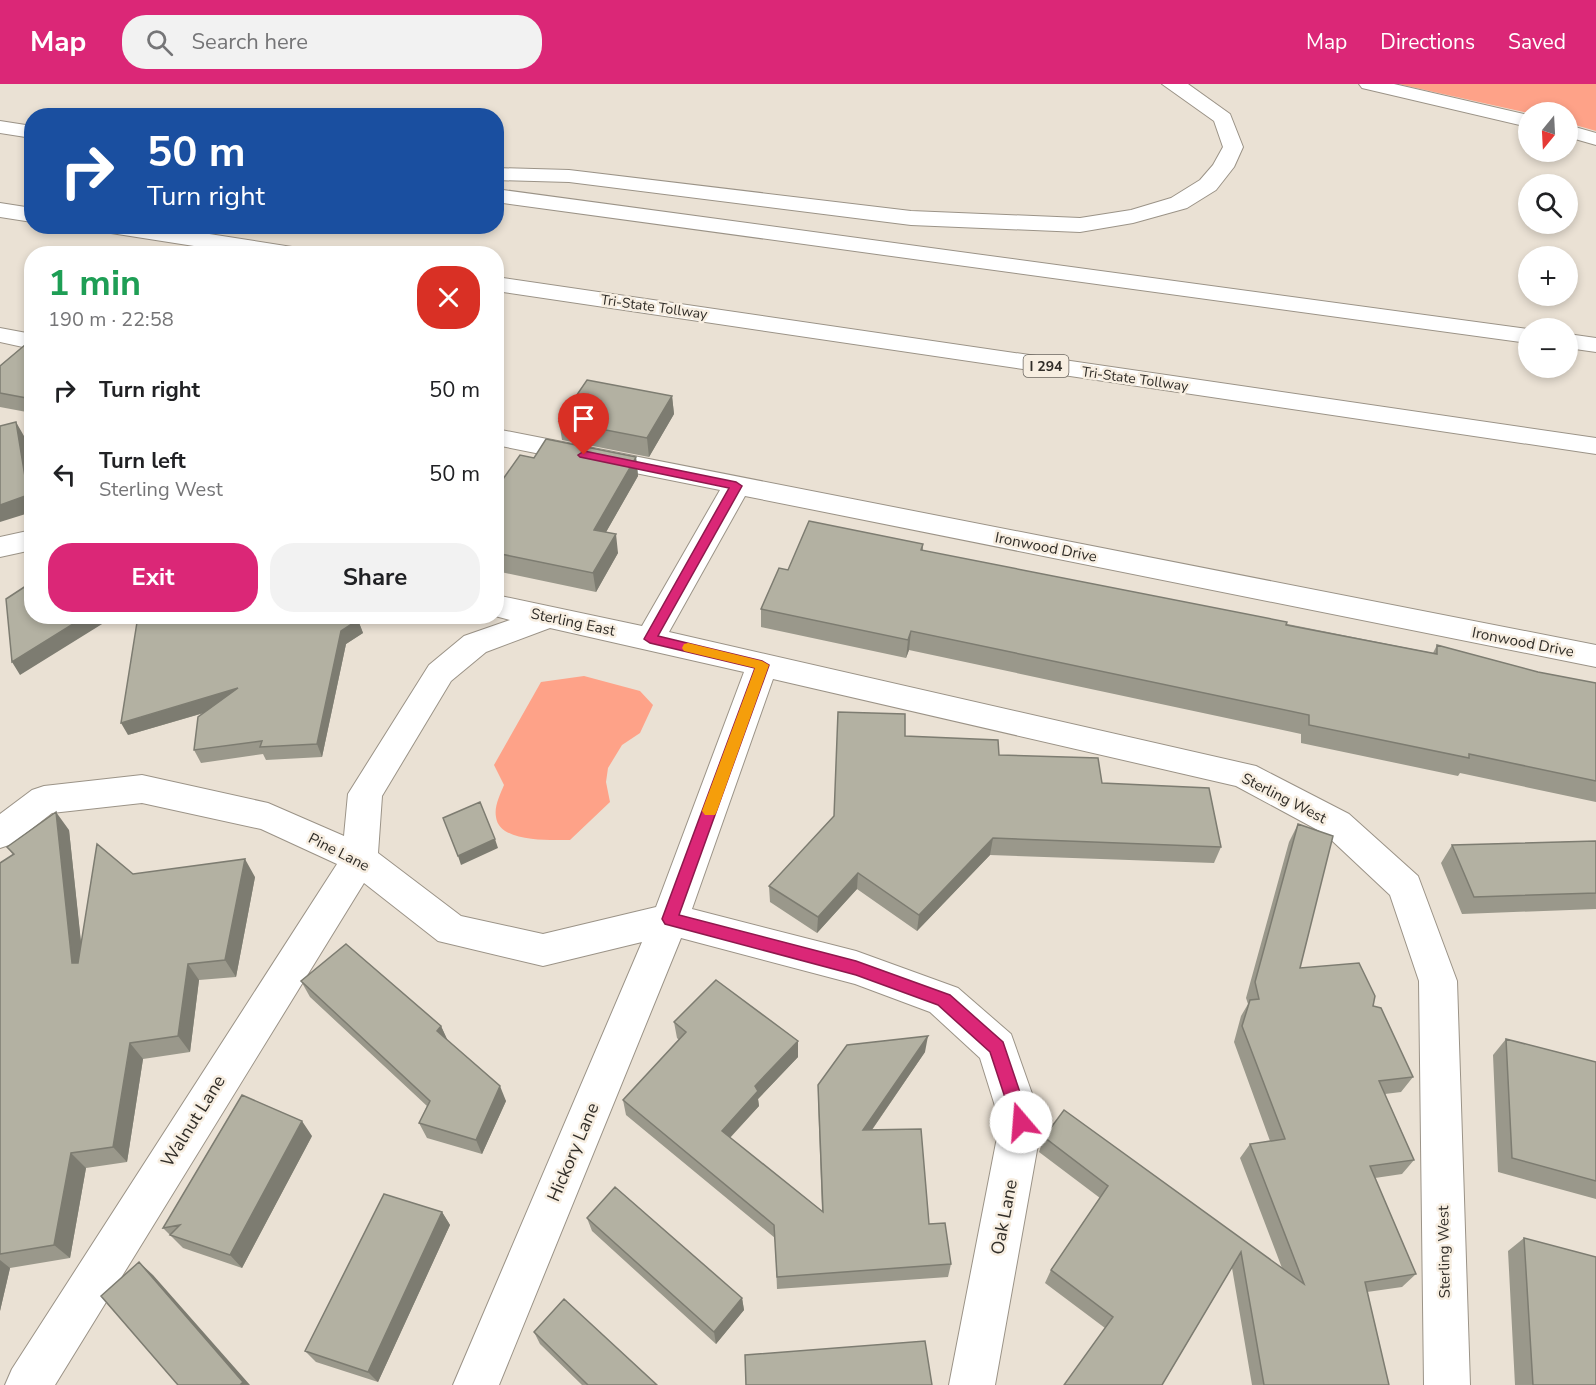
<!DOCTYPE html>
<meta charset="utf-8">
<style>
body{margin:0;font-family:"Nunito Sans",sans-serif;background:#f2f2f2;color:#202124;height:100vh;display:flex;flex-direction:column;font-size:22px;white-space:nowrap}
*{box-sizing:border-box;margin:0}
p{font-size:20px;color:#757577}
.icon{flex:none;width:33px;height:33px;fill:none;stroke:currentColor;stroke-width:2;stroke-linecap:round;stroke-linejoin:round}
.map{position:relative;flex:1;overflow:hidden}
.side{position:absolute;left:24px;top:162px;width:480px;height:378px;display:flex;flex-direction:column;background:#fff;border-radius:24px;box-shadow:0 3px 9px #0003}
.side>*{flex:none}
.banner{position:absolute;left:24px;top:24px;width:480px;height:126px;border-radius:24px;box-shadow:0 3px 9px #0003;background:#1a4fa0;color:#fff;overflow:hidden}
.needle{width:39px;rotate:198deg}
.controls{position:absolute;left:1518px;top:18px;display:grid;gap:12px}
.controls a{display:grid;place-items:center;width:60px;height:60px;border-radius:50%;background:#fff;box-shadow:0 3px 9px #0003;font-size:30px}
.pin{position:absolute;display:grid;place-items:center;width:51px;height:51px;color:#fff;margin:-62px -26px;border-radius:50% 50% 50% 0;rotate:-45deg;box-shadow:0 0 6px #0007}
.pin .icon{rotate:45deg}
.me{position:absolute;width:66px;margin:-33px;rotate:342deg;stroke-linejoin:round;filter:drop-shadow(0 0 4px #0008)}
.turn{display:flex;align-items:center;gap:21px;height:126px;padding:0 24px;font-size:27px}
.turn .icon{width:78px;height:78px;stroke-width:2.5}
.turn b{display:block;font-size:42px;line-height:51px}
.round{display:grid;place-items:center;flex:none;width:63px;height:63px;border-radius:24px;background:#f2f2f2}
.headline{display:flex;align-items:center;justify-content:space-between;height:102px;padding:0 24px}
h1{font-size:36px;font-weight:700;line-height:45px;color:#1e9e55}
.cta{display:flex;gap:12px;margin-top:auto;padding:12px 24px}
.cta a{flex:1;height:69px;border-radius:24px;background:#db2777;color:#fff;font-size:24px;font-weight:700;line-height:69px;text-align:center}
.cta a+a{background:#f2f2f2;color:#202124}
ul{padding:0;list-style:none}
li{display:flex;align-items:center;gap:18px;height:84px;padding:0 24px}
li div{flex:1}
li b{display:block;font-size:22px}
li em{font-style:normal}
header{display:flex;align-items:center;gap:36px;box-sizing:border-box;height:84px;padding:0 30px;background:#db2777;color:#fff}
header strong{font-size:28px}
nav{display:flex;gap:33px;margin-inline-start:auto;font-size:21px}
.search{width:420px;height:54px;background:#f2f2f2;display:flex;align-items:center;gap:15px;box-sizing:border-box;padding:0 21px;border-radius:24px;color:#757577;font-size:22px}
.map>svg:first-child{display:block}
.green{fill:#fea288}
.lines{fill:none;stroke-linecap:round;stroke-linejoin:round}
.minor-casing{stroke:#9b9387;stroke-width:2}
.highway-casing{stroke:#9b9387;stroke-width:2}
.minor{fill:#fff;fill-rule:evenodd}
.highway{fill:#fff;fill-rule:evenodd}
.wall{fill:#9a988b}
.shaded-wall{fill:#7d7c71}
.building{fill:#b3b1a2;stroke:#7d7c71;stroke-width:1.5}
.route{fill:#db2777;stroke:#8e194d;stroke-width:1.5}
.slow{fill:#f59e0b}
.labels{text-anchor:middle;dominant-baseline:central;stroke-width:5;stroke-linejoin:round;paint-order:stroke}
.far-street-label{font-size:14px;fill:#302d28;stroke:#f7eee1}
.shield{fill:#f7eee1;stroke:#6c6760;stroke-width:1.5}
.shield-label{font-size:14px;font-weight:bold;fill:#302d28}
.street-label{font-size:15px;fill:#302d28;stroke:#f7eee1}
.near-street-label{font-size:18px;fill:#302d28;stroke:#f7eee1}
</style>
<header>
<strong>Map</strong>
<div class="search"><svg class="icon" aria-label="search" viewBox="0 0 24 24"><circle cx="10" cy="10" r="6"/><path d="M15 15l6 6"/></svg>Search here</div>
<nav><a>Map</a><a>Directions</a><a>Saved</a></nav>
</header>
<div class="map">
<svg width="1596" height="1301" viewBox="0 0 1596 1301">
<rect width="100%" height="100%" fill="#eae1d4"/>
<path class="green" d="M1398 0H1596V47L1568 39V28L1528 29Z
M584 592 640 607 653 621 640 649 622 661 608 684 606 698 610 718 570 756C551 756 499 759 496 733 494 722 500 711 504 701L494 681 541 598Z"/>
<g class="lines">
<g class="minor-casing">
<path id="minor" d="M0 244 32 250V265L0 258Z
M496 345 1596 561V583L745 412 669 548 1256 682 1349 730 1418 792 1457 897 1470 1301H1424L1419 897 1390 811 1325 750 1236 702 773 595 692 825 856 867 958 904 1011 950 1042 1038 995 1301H949L1000 1038 980 974 930 928 855 900 681 854 499 1301H453L642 858 543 882 438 857 364 799 55 1301H5L12 1285 337 780 261 745 142 719 52 729 12 760 0 764V730L32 706 44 702 142 691 268 719 344 752 348 710 429 581 464 552 510 536 495 532 496 511 642 542 720 406 496 361ZM550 544 744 588 656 823 543 850 461 832 378 769 382 712 451 597 486 568Z
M32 446V466L0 473V453Z"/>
</g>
<g class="highway-casing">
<path id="highway" d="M1162 0H1188L1230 30 1243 63 1234 83 1216 106 1187 124 1133 139 1080 148 911 141 569 98 496 96V84L569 86 911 127 1080 134 1131 126 1171 114 1200 96 1213 81 1223 63 1214 37Z
M1359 0H1394L1528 31V43L1362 4Z
M0 37 32 42V54L0 49Z
M1568 41 1596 49V61L1568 53Z
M496 105 1528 245V259L496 118Z
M0 119 32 124V138L0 133Z
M100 142H158L292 163 300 165 303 170H245L111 149 103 147Z
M496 193 1596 354V370L496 207Z
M1568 250 1596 254V268L1568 264Z"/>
</g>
<use href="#minor" class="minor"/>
<use href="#highway" class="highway"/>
</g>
<path class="wall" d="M32 255V329L0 323V282Z
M672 312 674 330 649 373 562 356 559 337Z
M636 373 638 392 606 448 618 469 596 508 496 487V405L534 374Z
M923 460V467L1433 569 1437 561 1538 588 1596 599V718L1460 689 1458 692 1301 659V650L909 566 906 574 761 543V525Z
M358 536 363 549 346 560 322 673 266 676 263 670 201 679 194 666 204 629 128 651Z
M999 671 1102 699 1221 763 1214 779 990 771 917 847 857 805 817 849 770 818 769 802 834 732Z
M1298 740 1300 884 1373 922 1413 993 1401 1008 1385 1010 1414 1076 1402 1090 1375 1094 1416 1190 1402 1203 1367 1208 1389 1301H1252L1232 1184 1105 1244 1045 1199 1051 1186 1100 1114 1039 1068 1044 1053 1282 1184 1240 1074 1250 1060 1270 1057 1234 958 1241 932 1248 920 1246 914 1289 758Z
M69 746 81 860 133 790 255 793 236 893 199 896 190 968 143 975 127 1078 86 1084 70 1174 10 1184 0 1227V779L13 771 7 763Z
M1596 757V825L1462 830 1441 779 1452 761Z
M301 897 441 942 447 956 506 1017 482 1070 427 1054 419 1039 427 1022 310 913Z
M674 938 798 973 758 1015 759 1022 730 1054 822 1127 818 1016V1001L925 968 872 1046 929 1140 951 1180 948 1193 777 1205 775 1154 626 1031 623 1016 679 956 677 954Z
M1506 955 1596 978V1115L1498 1088 1493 971Z
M312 1052 242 1184 183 1164 163 1144Z
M442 1128 450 1141 378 1298 316 1278 305 1267Z
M587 1134 742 1214 744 1226 716 1260 592 1147Z
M1524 1154 1596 1301H1515L1508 1167Z
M534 1248 657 1301H582L540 1260Z"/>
<path class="shaded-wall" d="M672 312 674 330 649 373 647 354Z
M16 338 24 352 32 396V428L0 438V421Z
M636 373 638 392 597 464 594 446Z
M616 450 618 469 596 508 593 489Z
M86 532H115L20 591 12 578Z
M358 536 363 549 346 560 322 673 317 660 341 547Z
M911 547 909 566 906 574 908 556Z
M238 604 244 617 128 651 121 639Z
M56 728 69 746 85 895 72 879Z
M993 754 990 771 917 847 919 831Z
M495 755 498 764 461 781 458 772Z
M245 775 255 793 236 893 225 876Z
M858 789 857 805 817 849 818 833Z
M188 880 199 896 190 968 178 952Z
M441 942 448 957 437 947Z
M928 952 925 968 862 1060 863 1046Z
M798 957V973L758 1015 759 1022 723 1061 722 1047 755 1002Z
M130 959 143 975 127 1078 113 1063Z
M500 1002 506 1017 482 1070 476 1056Z
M302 1037 312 1052 242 1184 230 1171Z
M71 1069 86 1084 70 1174 54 1161Z
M442 1128 450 1141 378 1298 368 1288Z
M0 1176 10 1184 0 1227Z
M139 1178 153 1191 250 1301H240Z
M742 1214 744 1226 716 1260 714 1248Z"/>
<path class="building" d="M32 255V315L0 309V282Z
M587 296 672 312 647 354 559 337Z
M16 338 28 411 0 421V342Z
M546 355 636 373 594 446 616 450 593 489 496 469V405L520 371 534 374Z
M809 437 923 460 921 466 1287 538 1286 541 1437 570V561L1538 588 1596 599V697L1469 670V674L1309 641V631L911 547 908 556 761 525 779 484 788 486Z
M32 498V532H86L12 578 6 515Z
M138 532H353L358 536 341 547 317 660 260 663 262 657 194 666 198 633 238 604 121 639Z
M838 628 905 630V652L998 656 999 671 1098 674 1102 699 1209 704 1221 763 993 754 919 831 858 789 818 833 769 802 834 732Z
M480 718 495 755 458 772 443 734Z
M56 728 72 879H78L97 760 133 790 245 775 225 876 188 880 178 952 130 959 113 1063 71 1069 54 1161 0 1170V779L14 770 7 763Z
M1298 740 1333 752 1300 884 1359 879 1375 912 1373 922 1381 924 1413 993 1379 997 1414 1076 1370 1082 1416 1190 1365 1198 1389 1301H1264L1241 1168 1162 1301H1064L1113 1233 1051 1186 1108 1102 1044 1053 1064 1026 1304 1200 1250 1060 1285 1055 1242 942 1250 916 1259 915 1255 898Z
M1596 757V809L1474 813 1452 761Z
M346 860 441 942 437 947 500 1002 476 1056 419 1039 430 1017 301 897Z
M716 896 798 957 755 1002 758 1007 722 1047 823 1128 818 1001 847 961 928 952 863 1046 921 1045 929 1140 945 1139 951 1180 777 1193 774 1141 623 1016 686 948 674 938Z
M1506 955 1596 978V1097L1512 1074Z
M242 1011 302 1037 230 1171 170 1151 180 1141 163 1144Z
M615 1103 742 1214 714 1248 587 1134Z
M384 1110 442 1128 368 1288 305 1267Z
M1524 1154 1596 1173V1301H1533Z
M139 1178 243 1298 240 1301H178L101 1212Z
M564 1215 657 1301H588L534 1248Z
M925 1257 932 1301H746L745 1271Z"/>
<path class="route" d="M584 367 736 398 742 402 658 552 762 577 769 581 679 831 856 877 950 911 1003 958 1030 1038 1027 1044 1021 1046 1015 1044 990 968 938 921 856 891 665 840 662 835 755 584 650 559 644 555 729 404 580 373 578 371Z"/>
<path class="slow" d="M688 559 762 577 769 581 717 727 715 731H705L702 727 755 584 684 567 682 564 684 560Z"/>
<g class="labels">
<g class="far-street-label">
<text transform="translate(654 223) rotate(8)">Tri-State Tollway</text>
<text transform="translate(1135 295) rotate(8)">Tri-State Tollway</text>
</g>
<rect class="shield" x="1023.5" y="271" width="45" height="22" rx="4.5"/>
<g class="shield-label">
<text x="1046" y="282">I 294</text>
</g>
<g class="street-label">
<text transform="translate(1046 463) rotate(11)">Ironwood Drive</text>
<text transform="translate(573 538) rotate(12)">Sterling East</text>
<text transform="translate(1523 558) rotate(11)">Ironwood Drive</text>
<text transform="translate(1284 714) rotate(27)">Sterling West</text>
<text transform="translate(339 768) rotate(27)">Pine Lane</text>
<text transform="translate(1444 1168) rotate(-91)">Sterling West</text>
</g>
<g class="near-street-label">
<text transform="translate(193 1037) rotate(-58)">Walnut Lane</text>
<text transform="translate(573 1068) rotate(-67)">Hickory Lane</text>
<text transform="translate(1004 1133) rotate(-79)">Oak Lane</text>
</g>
</g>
</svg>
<div class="controls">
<a><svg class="needle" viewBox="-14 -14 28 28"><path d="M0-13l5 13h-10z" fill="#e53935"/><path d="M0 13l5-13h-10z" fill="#757577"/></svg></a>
<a><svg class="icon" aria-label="search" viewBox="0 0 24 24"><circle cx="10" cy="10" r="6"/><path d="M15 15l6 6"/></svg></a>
<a>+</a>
<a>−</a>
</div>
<div class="pin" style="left:584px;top:371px;background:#d93025"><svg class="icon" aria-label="arrive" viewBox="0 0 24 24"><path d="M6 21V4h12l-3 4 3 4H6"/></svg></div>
<svg class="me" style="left:1021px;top:1038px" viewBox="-20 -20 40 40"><circle r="19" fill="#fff"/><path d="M0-13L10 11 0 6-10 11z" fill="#db2777"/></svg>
<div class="banner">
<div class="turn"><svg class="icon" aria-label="right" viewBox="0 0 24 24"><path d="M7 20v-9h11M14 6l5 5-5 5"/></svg><div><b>50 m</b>Turn right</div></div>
</div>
<section class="side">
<div class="headline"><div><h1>1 min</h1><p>190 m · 22:58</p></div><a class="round" style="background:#d93025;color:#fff"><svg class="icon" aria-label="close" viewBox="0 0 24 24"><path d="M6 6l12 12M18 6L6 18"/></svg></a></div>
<ul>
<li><svg class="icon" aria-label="right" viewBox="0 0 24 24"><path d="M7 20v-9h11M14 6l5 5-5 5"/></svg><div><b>Turn right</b></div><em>50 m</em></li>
<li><svg class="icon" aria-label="left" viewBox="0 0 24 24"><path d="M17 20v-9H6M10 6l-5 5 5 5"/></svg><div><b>Turn left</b><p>Sterling West</p></div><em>50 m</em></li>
</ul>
<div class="cta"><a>Exit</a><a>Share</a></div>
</section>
</div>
